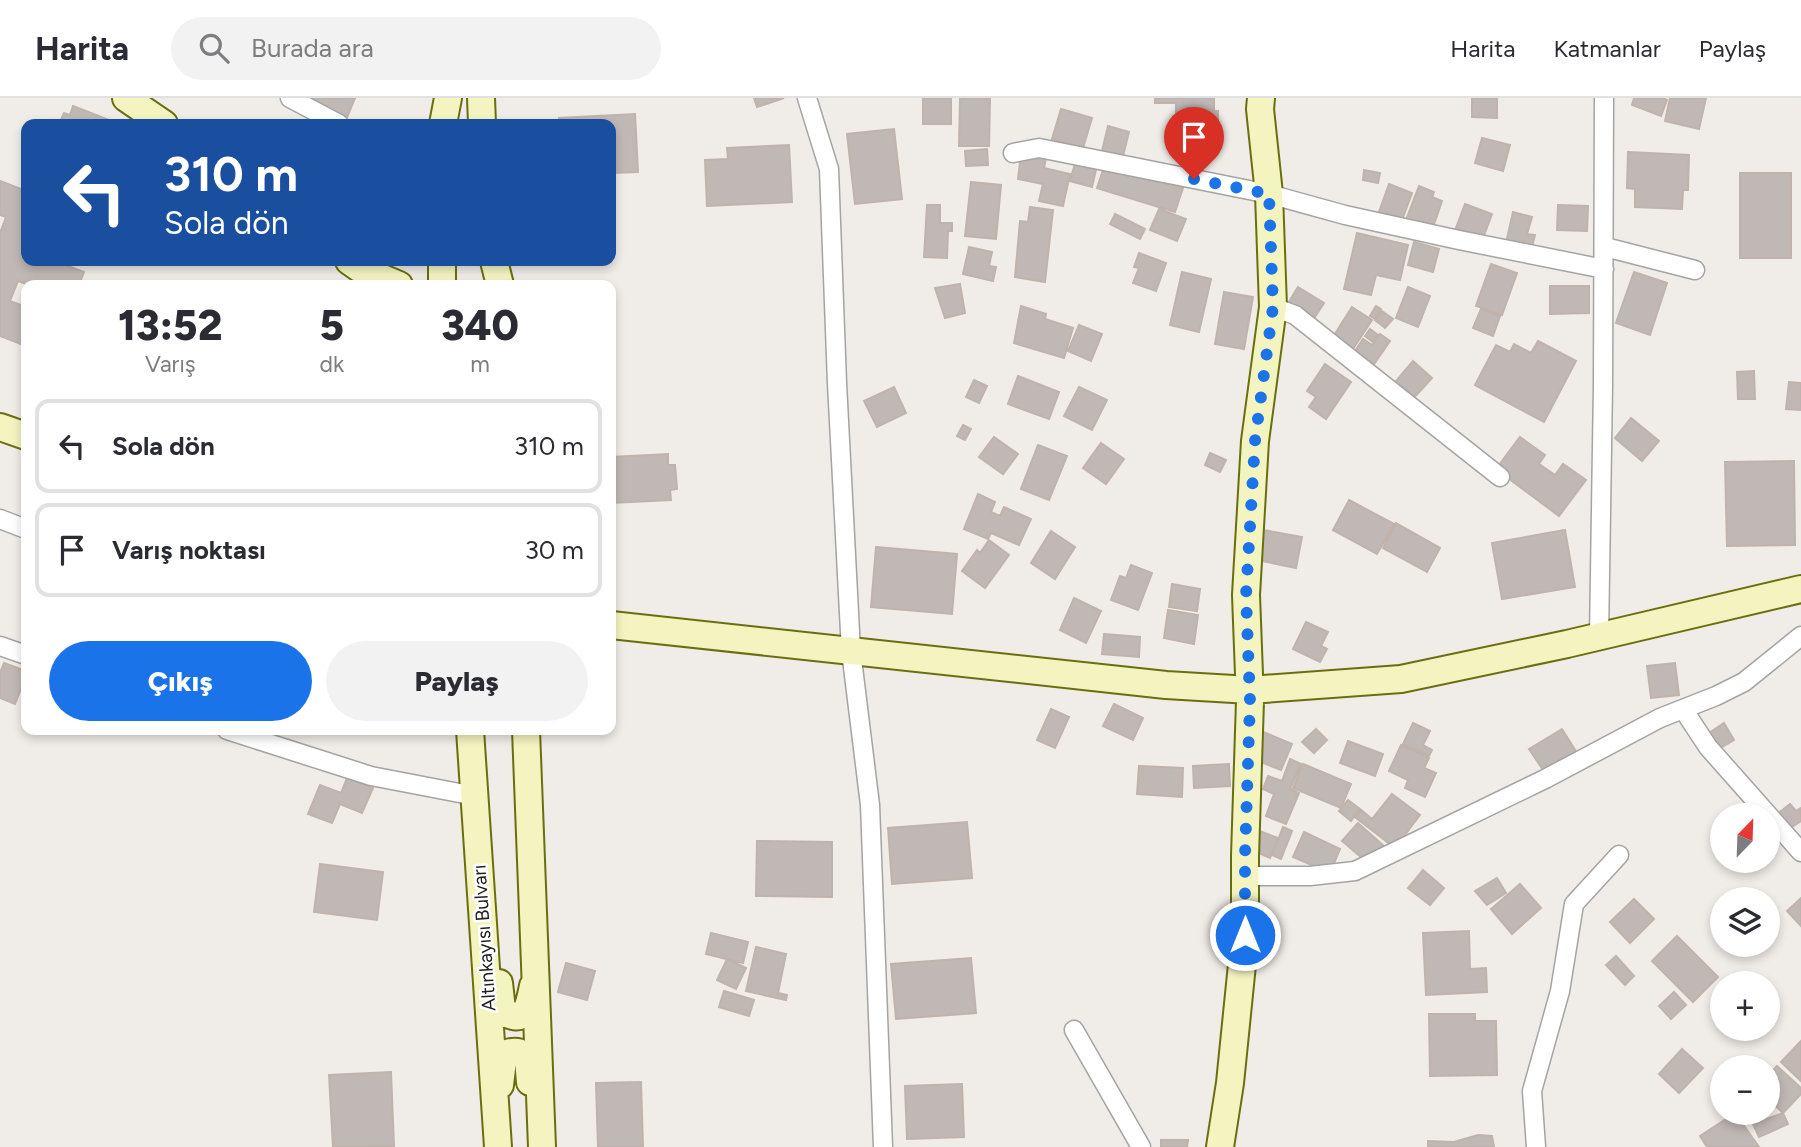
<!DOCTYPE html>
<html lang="tr">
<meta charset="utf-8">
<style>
body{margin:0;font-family:Figtree,sans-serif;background:#f2f2f3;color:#2b2b33;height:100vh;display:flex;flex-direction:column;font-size:26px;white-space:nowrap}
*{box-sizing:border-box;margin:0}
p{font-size:23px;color:#7c7c81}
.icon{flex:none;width:38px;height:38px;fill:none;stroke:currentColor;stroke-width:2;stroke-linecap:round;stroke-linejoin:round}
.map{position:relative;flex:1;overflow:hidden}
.drawer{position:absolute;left:21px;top:182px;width:595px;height:455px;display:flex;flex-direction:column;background:#fff;border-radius:14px;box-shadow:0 4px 10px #0003}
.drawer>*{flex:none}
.top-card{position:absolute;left:21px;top:21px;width:595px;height:147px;border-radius:14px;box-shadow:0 4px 10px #0003;background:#1a4fa0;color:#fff;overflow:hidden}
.needle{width:46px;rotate:23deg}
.tools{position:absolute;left:1710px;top:705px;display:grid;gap:14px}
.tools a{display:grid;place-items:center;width:70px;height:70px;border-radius:50%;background:#fff;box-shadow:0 4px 10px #0003;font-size:35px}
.pin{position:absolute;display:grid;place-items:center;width:60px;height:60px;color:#fff;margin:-72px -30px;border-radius:50% 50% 50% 0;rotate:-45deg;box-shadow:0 0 7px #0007}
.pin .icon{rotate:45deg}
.me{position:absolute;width:77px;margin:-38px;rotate:0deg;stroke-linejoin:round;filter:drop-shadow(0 0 5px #0008)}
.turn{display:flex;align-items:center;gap:24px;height:147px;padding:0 28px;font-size:32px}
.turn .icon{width:91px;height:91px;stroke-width:2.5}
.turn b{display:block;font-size:49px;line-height:60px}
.eta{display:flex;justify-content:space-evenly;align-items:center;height:119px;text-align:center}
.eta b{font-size:42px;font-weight:800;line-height:49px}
.primary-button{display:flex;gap:14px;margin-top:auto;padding:14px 28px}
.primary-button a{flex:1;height:80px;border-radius:42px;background:#1a73e8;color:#fff;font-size:28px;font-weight:800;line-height:80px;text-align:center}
.primary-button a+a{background:#f2f2f3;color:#2b2b33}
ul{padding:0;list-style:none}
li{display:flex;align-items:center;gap:21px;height:94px;margin:0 14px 10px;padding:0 14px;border:4px solid #e1e1e2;border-radius:14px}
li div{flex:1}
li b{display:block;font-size:26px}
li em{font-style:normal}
header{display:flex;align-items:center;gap:42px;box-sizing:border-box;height:98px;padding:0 35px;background:#fff;border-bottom:2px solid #e1e1e2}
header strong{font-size:33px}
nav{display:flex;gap:38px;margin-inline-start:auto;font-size:24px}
.search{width:490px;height:63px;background:#f2f2f3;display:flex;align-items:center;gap:18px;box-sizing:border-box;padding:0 24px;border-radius:38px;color:#7c7c81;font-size:26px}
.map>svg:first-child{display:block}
.building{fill:#c0b8b4;stroke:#c0b3ab;stroke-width:2}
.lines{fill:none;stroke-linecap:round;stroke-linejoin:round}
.street-casing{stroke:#a4a4a4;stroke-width:21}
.secondary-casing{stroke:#696f0f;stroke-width:30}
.street{stroke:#fff;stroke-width:18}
.secondary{stroke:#f4f4c1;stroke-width:26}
.route{stroke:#1a73e8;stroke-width:12;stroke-dasharray:0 21.6}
.labels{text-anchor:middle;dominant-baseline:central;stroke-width:5;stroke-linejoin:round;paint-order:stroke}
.street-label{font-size:19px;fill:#202020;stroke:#fff}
</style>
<header>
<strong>Harita</strong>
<div class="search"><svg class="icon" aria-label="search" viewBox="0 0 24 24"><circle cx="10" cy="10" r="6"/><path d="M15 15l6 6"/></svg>Burada ara</div>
<nav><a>Harita</a><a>Katmanlar</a><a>Paylaş</a></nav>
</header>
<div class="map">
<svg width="1801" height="1049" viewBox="0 0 1801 1049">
<rect width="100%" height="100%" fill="#f0ece7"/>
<path class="building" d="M300 0H355L346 22Z
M754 0H784L757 9Z
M923 0H951V26H923Z
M1155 0H1214V13H1218V28H1176V5H1155Z
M1472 0H1497V20L1472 19Z
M1634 0H1663L1667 2 1661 18 1632 7Z
M1670 0H1706L1699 31 1665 23Z
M960 1H990L989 48H959Z
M73 8 119 26H59L64 15 70 17Z
M1061 11 1092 20 1083 50 1052 41Z
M635 16 638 74 611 75V26H559V20Z
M1108 28 1129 34 1123 58 1102 53Z
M894 31 902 101 855 106 847 36Z
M1482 40 1510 47 1503 73 1475 65Z
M789 47 792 104 707 108 705 62 728 61 727 50Z
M987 51 988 67 966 68 965 53Z
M1628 54 1689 57 1688 92H1683L1682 111 1635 109V91L1627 90Z
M1021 56 1046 60 1044 70 1070 76 1063 108 1039 103 1043 86 1018 81Z
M1076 62 1097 67 1092 89 1070 83Z
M1105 66 1183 90 1175 114 1097 90Z
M1364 72 1380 75 1378 85 1363 82Z
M1740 75H1791V160H1740Z
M0 83 26 93V163H55L84 174 79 187H29L18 183 10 203 26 209V248L0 238V135L6 119 0 117Z
M971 84 1001 87 996 141 965 138Z
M1389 86 1412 95 1402 122 1379 114Z
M1419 88 1434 94 1432 99 1442 103 1432 132 1406 122Z
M1465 106 1492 116 1483 140 1456 130Z
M927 107H940V125H952V133H948L947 160 924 159Z
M1558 107 1588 108 1587 133 1557 132Z
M1030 109 1053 112 1045 184 1015 179 1020 123 1028 124Z
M1159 111 1186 121 1177 143 1150 132Z
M1513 114 1532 119 1527 136 1535 137 1531 152 1506 145Z
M1115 116 1145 131 1140 141 1110 126Z
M1357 135 1408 147 1400 182 1376 177 1371 197 1344 191Z
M1414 144 1439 151 1433 174 1408 167Z
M969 149 992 154 989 168 996 169 993 183 963 176Z
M1139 155 1166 165 1156 193 1133 185 1139 170 1134 169Z
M1491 166 1517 175 1502 217 1476 208Z
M1182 174 1211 181 1199 234 1170 227Z
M1634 174 1667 185 1650 237 1616 225Z
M960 186 965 215 945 220 935 190Z
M1550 188H1589V215L1550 216Z
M1298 189 1324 205 1315 219 1289 204Z
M1408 189 1430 198 1418 229 1396 220Z
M1224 194 1253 199 1244 251 1215 246Z
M1021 208 1046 216 1045 221 1073 230 1064 260 1014 245Z
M1376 208 1381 211 1375 221 1370 218Z
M1352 209 1372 222 1353 251 1333 239Z
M1481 211 1500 218 1493 238 1473 230Z
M1382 213 1393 221 1385 230 1375 222Z
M1079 227 1102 236 1091 263 1068 253Z
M1370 231 1378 237 1373 244 1365 238Z
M1380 236 1390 243 1372 269 1353 256 1363 241 1372 247Z
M1538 243 1576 263 1544 324 1475 287 1496 247 1510 254 1514 246 1531 255Z
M1413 263 1432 280 1409 305 1391 289Z
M1325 266 1351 284 1326 321 1309 309 1316 299 1307 293Z
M1754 273 1755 301H1738L1737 274Z
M1018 278 1059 294 1049 321 1008 306Z
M974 282 987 288 979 305 966 299Z
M1789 284 1801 285V312L1786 311Z
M894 289 906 315 877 329 864 303Z
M1079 289 1107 302 1092 332 1064 318Z
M1631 320 1659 343 1642 363 1615 340Z
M963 327 971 331 965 342 957 338Z
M994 339 1018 356 1003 376 979 359Z
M1520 339 1545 357 1539 366 1555 377 1563 366 1586 382 1559 418 1496 371Z
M1101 345 1124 361 1106 386 1083 370Z
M1038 347 1067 358 1049 402 1021 391Z
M1210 355 1226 362 1220 374 1205 367Z
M668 356V367H675L677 391 670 392 671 402 611 405V359Z
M1794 363 1795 447 1727 448 1725 364Z
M978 396 995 404 991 414 1000 418 1004 409 1031 421 1019 447 991 435 988 441 964 431Z
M1349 402 1394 426 1377 456 1333 432Z
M1396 425 1440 450 1427 474 1383 450Z
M1263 432 1302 439 1296 470 1257 462Z
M1565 432 1575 489 1502 501 1492 445Z
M1051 433 1075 449 1055 481 1031 465Z
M989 442 1009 457 985 490 962 473 977 452 980 455Z
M876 449 957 456 952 516 871 509Z
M1131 467 1152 475 1138 512 1111 502 1120 478 1126 480Z
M1172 486 1200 491 1197 513 1169 509Z
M1074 500 1101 513 1086 545 1060 532Z
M1168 512 1198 517 1194 546 1164 540Z
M1306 524 1328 534 1321 548 1327 551 1320 564 1293 551Z
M1104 536 1140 539 1139 559 1102 556Z
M4 565 26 573V578L15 606 0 600V575Z
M1675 565 1679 597 1651 600 1647 568Z
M1114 606 1143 620 1133 642 1103 628Z
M1051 611 1069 619 1055 650 1037 642Z
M1413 625 1430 633 1423 647 1432 652 1429 658 1403 646Z
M1724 625 1734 642 1719 651 1709 635Z
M1316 631 1327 642 1314 655 1302 644Z
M1562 631 1577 655 1545 675 1529 651Z
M1261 633 1292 646 1281 672 1251 660Z
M1348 643 1383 656 1375 678 1340 665Z
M1401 647 1429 660 1424 670 1436 675 1425 699 1405 690 1408 682 1389 673Z
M1290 661 1301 666 1290 691 1299 695 1286 726 1266 718 1274 696 1263 691 1268 678 1282 683Z
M1229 666 1230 688 1194 690 1193 668Z
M1303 666 1351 686 1341 710 1293 690Z
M1139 668 1183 670 1182 699 1137 696Z
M347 680 373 690 362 715 340 706 332 725 308 716 320 687 341 695Z
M1392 696 1420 717 1395 750 1355 719 1361 712 1372 721Z
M1348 702 1360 711 1351 723 1339 713Z
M1790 706 1796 713 1801 710V723L1789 731 1777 716Z
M967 724 972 780 892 786 888 730Z
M1358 725 1384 748 1368 765 1342 743Z
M1283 729 1292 733 1281 761 1272 757Z
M1257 732 1278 740 1270 760 1249 751Z
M1304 734 1340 751 1330 775 1293 759Z
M757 743 832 744V799L756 798Z
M320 766 383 774 377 822 314 814Z
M1423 772 1444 790 1430 807 1408 790Z
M1497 780 1506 795 1487 807 1475 793Z
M1520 786 1541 810 1512 836 1491 811Z
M1801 800V828L1787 813Z
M1634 801 1654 821 1630 845 1610 824Z
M1469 833 1470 871 1486 870 1487 894 1426 897 1423 835Z
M711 835 748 844 743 865 706 856Z
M1677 838 1718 879 1693 904 1652 863Z
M756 849 786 856 778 895 787 897 786 902 746 893Z
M1616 858 1634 878 1625 887 1606 867Z
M971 860 976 915 896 921 891 866Z
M727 861 746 870 736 891 717 882Z
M566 865 595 873 587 902 558 894Z
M724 893 754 902 749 918 719 909Z
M1674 894 1686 907 1671 921 1659 908Z
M1429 916H1475V923H1496L1497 977 1430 978Z
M1801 943V983L1781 964Z
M1682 951 1703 970 1679 995 1659 976Z
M1777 968 1801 990V996L1783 1015 1768 1001V978Z
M391 974 394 1048 333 1049 329 977Z
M641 984 643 1049H598L596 985Z
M962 986 964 1039 907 1041 905 988Z
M1735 1015 1759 1049H1707L1700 1038Z
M1783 1015 1788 1026 1759 1039 1753 1026Z
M1478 1037 1492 1038 1494 1049H1428V1043L1454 1044Z
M1161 1042H1188L1187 1049H1161Z"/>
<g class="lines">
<g class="street-casing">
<path id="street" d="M290 0 339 26
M807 0 829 71 837 285 851 553 870 707 883 1049
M1013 55 1039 50 1269 96 1345 117 1459 142 1604 171
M1605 149 1695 172
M1273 209 1295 217 1500 379
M0 421 26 431
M1599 539 1603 287 1604 0
M0 548 26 557
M1683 611 1708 649 1801 754
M227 632 371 678 475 698
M1245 778H1310L1355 773 1545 681 1660 620 1716 598 1744 584 1801 538
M1074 932 1141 1049
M1536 1049 1532 993 1560 893 1574 806 1619 757"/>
</g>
<g class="secondary-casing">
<path id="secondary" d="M126 0 164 26
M481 0 482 26
M443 26 448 0
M349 163 359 170 399 187
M442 163V187
M494 163 500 187
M0 329 26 338
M611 527 1166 587 1250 592 1401 581 1567 546 1801 491
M470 632 498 1049
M526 632 542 1049
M499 885 502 912C526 930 529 907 533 888
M500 987 503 962 507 955C517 952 521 954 528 961L530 984
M1220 1049 1230 985 1245 837V758L1250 603 1246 497 1255 343 1273 209 1269 96 1260 11 1261 0"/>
</g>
<use href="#street" class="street"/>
<use href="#secondary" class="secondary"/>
</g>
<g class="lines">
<path class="route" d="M1194 81 1269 96 1273 209 1255 343 1246 497 1250 603 1245 758V837"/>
</g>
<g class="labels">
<g class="street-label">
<text transform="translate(484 840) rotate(-94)">Altınkayısı Bulvarı</text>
</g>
</g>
</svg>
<div class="tools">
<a><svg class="needle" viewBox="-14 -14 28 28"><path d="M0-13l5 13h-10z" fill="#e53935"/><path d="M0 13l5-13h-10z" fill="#7c7c81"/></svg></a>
<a><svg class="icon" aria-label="layers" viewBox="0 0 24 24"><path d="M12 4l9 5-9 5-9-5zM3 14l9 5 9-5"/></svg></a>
<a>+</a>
<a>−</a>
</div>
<div class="pin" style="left:1194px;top:81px;background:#d93025"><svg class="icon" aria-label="arrive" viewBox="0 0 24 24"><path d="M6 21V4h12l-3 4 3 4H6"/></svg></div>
<svg class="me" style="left:1245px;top:837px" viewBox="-20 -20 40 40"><circle r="17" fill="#1a73e8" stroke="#fff" stroke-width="3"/><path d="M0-11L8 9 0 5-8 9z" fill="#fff"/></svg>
<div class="top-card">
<div class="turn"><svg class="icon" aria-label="left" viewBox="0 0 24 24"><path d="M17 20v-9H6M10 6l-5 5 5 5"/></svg><div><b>310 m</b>Sola dön</div></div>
</div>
<section class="drawer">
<div class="eta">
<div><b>13:52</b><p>Varış</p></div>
<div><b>5</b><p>dk</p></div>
<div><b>340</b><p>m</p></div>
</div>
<ul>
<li><svg class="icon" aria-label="left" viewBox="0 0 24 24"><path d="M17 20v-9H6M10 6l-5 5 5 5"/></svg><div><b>Sola dön</b></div><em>310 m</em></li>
<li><svg class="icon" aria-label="arrive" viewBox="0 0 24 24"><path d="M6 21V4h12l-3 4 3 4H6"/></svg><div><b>Varış noktası</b></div><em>30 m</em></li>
</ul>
<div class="primary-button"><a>Çıkış</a><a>Paylaş</a></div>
</section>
</div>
